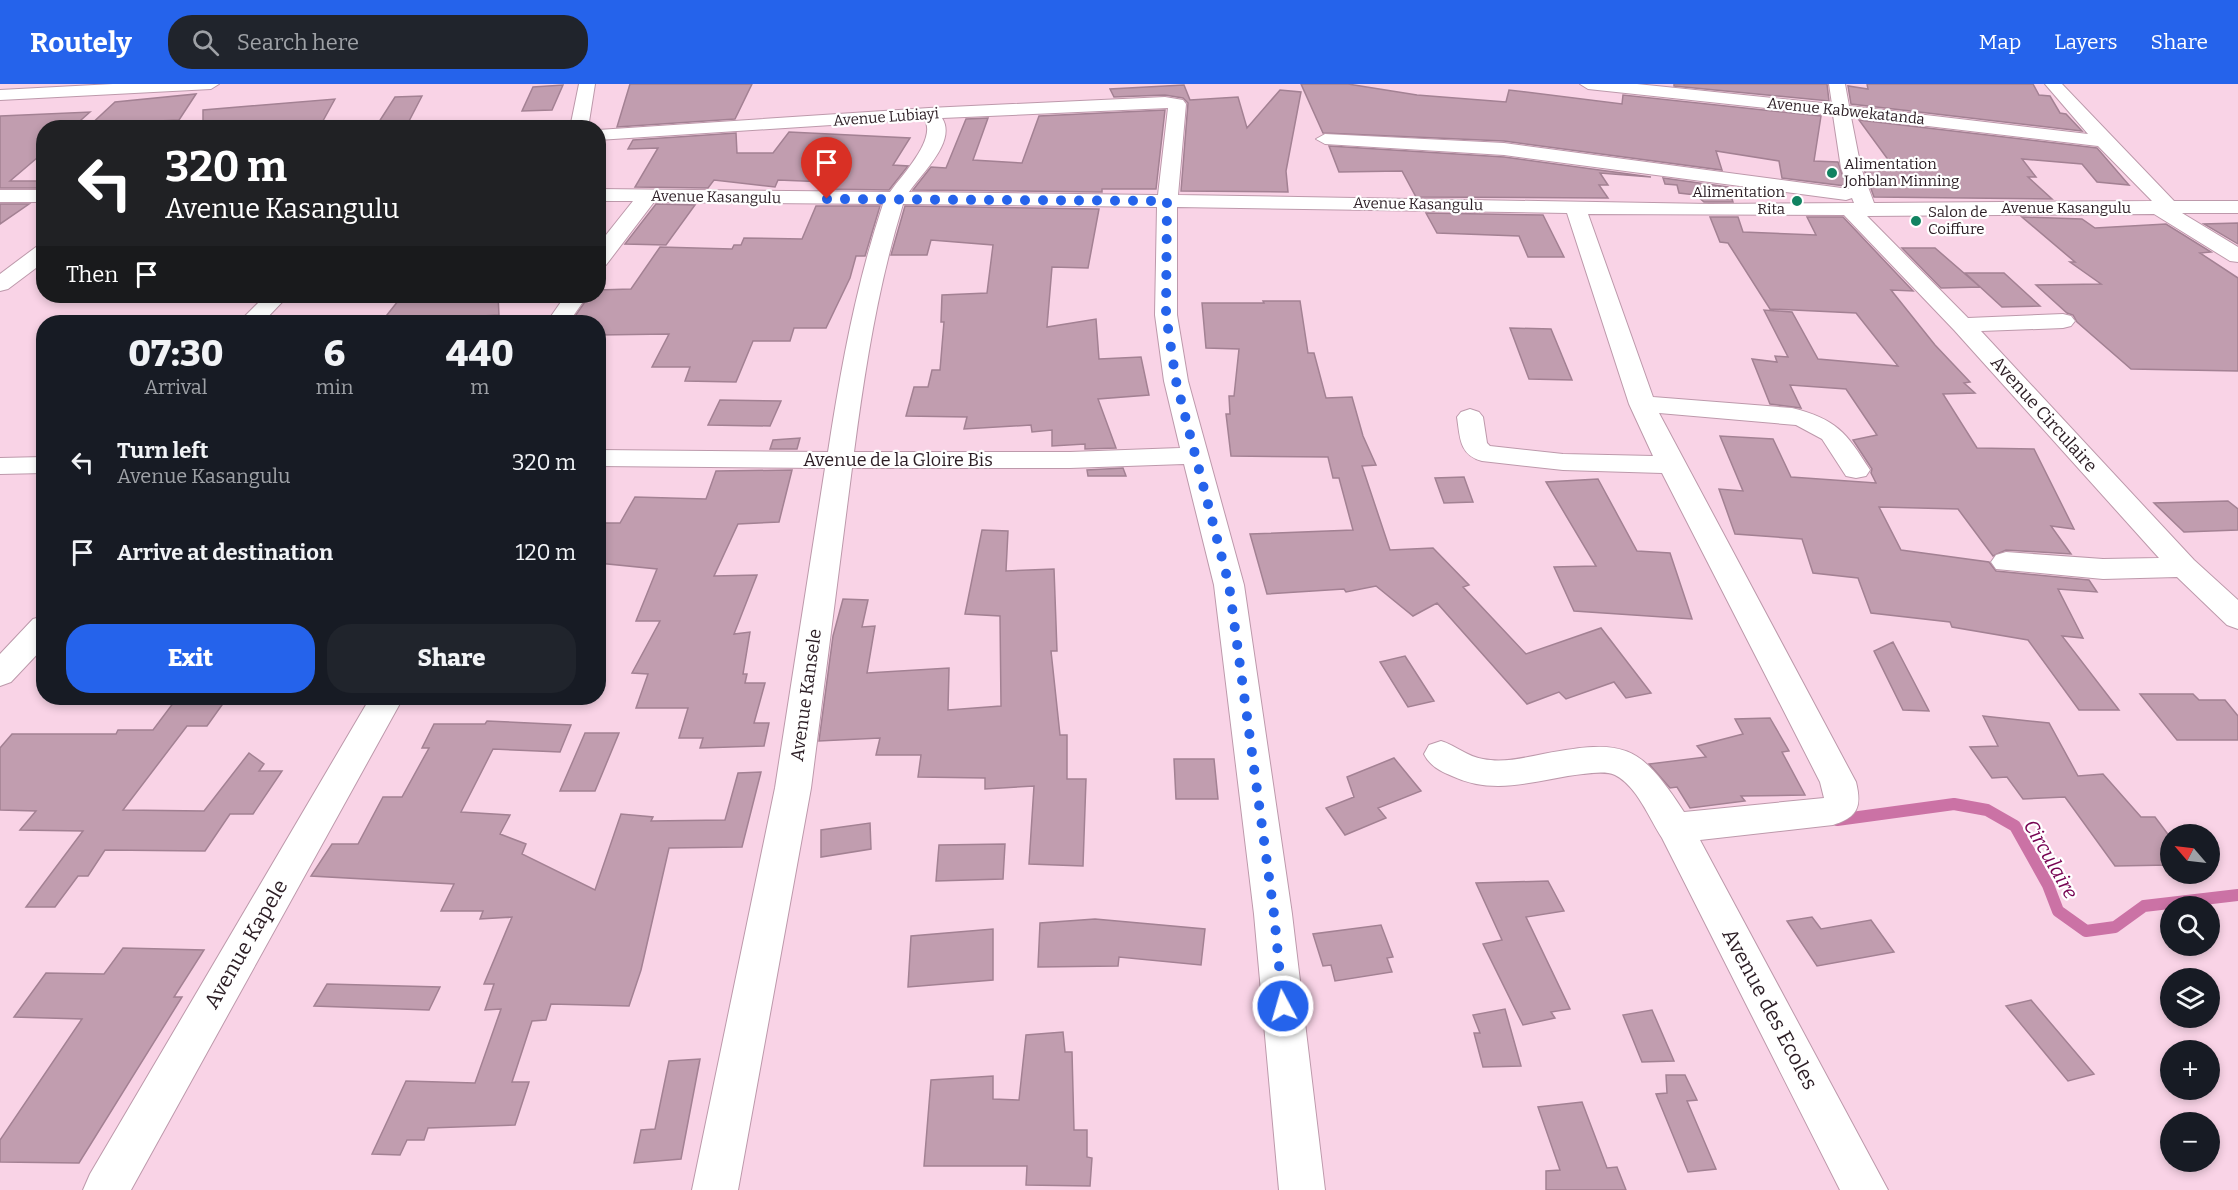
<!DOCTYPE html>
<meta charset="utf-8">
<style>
body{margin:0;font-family:Bitter,serif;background:#20242c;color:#f1f3f6;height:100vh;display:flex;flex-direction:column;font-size:22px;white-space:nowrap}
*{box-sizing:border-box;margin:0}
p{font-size:20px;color:#9ea1a6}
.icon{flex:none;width:33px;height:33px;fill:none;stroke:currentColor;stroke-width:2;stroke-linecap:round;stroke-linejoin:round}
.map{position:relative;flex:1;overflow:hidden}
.drawer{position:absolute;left:36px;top:231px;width:570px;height:390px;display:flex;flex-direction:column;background:#171b24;border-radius:24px;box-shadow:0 3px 9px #0003}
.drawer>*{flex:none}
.top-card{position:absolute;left:36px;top:36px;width:570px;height:183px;border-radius:24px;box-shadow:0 3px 9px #0003;background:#202124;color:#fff;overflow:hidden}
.needle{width:39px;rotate:298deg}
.buttons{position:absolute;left:2160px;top:740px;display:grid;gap:12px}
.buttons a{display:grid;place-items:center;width:60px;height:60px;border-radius:50%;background:#171b24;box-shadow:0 3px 9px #0003;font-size:30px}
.pin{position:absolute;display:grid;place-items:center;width:51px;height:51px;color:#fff;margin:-62px -26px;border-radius:50% 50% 50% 0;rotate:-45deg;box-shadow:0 0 6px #0007}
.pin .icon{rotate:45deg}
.me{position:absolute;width:66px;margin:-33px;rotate:354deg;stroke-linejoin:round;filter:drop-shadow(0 0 4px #0008)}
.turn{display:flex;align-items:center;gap:21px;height:126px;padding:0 30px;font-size:27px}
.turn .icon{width:78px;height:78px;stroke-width:2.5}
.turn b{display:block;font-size:42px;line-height:51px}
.then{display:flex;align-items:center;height:57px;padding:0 30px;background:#0003;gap:12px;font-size:22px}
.eta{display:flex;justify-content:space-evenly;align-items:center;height:102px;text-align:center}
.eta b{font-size:36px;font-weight:800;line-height:42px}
.cta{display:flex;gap:12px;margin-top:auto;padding:12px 30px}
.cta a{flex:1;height:69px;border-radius:24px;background:#2563eb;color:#fff;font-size:24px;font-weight:800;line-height:69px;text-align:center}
.cta a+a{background:#20242c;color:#f1f3f6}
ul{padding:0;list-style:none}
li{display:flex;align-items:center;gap:18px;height:90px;padding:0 30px}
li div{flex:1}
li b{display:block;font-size:22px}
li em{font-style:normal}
header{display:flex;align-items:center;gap:36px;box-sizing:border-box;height:84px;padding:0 30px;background:#2563eb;color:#fff}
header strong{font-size:28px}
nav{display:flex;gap:33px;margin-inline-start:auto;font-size:21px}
.search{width:420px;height:54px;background:#20242c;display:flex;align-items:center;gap:15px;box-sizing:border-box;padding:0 21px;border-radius:24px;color:#9ea1a6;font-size:22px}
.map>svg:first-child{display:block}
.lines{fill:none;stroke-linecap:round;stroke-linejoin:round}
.stream{stroke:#cb72a5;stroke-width:12}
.building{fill:#c19daf;stroke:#a38193;stroke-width:1.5}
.street-casing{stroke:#bd99ab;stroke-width:2}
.street{fill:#fff;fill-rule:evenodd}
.route{stroke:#2563eb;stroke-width:10;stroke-dasharray:0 18}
.poi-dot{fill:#118361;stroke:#fff;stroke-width:2}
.labels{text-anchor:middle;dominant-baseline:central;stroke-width:4.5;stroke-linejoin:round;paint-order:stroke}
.far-street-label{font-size:15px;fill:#2b1d24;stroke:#fff}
.far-poi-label{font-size:15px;fill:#2b1d24;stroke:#fff;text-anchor:start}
.street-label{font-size:18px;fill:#2b1d24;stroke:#fff}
.water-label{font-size:20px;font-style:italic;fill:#760252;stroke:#fff}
.near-street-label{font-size:21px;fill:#2b1d24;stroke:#fff}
</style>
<header>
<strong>Routely</strong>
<div class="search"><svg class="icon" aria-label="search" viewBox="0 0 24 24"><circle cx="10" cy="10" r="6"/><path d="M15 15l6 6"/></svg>Search here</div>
<nav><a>Map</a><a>Layers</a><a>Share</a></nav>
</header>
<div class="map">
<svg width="2238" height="1106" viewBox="0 0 2238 1106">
<rect width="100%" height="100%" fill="#f9d3e6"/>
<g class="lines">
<path class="stream" d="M1837 736 1954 720 1987 726 2015 742 2048 801 2058 827 2086 847 2115 843 2144 822 2238 811"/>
</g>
<path class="building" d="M630 0H752L735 35 617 43Z
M1301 0H1348L1417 11 1506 18 1509 6 1622 20 1623 11 1821 32 1814 77 1838 78 1846 102 1782 94 1779 77 1716 67 1722 86 1504 57 1323 49Z
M1674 0H1827L1829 17 1674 2Z
M1867 0H2033L2039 11 2050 12 2060 29 2066 30 2082 47 1851 20 1848 2 1868 5Z
M563 1 552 26 522 27 533 3Z
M1184 1 1190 16 1238 13 1247 44 1280 6 1301 8 1286 87 1288 108 1181 107 1188 19 1183 14 1165 11 1114 13 1110 5Z
M196 10 179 36 138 38 134 44H87L115 18Z
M422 12 408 39 377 41 395 13Z
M335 15 319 44 203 43V26Z
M1165 26 1156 105H1102V108L913 106 931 83 946 84 966 35 988 34 973 76 1022 79 1039 32Z
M90 28 72 44H44V68L10 97H44V104H0V32Z
M1859 36 2097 64 2129 101 2097 98 2082 80 2022 75 2036 93H2028L2052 115 1874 113 1862 80 1892 81Z
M789 48 910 54 893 81 908 82 889 106 824 105 827 98 778 96 775 103 714 96 708 104 635 103 658 64 628 65 633 56 736 49 737 69H773Z
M1329 62 1504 73 1651 93 1600 89 1608 101H1599L1608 114 1416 113 1402 87 1339 88Z
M1663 94 1728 103 1733 118H1704L1696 111 1679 109 1677 101 1665 100Z
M0 120H29L0 140Z
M656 120 695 121 666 161 625 160Z
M816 122H880L865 172H856L850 194 826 244H794L790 257H753L736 298 685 297 690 283H652L669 250 598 251V238H571L589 212H598V206L631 205 660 163 732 165 734 161H741L744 154 802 155Z
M905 122 1099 125 1088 184 1052 183 1047 243 1096 235 1099 275 1141 273 1149 311 1098 315 1116 364 1085 365V360L1052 362V346L1032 348 1031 341 964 345 967 333 906 332 914 303H928L932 286H940L944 238H941L942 211 987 209 993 161 931 156 927 171H891Z
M1426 129 1543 131 1564 173H1528L1519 152 1437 149Z
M1710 133H1738L1743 148 1816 151 1807 133H1843L1913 207 1891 206 1935 261 1970 298 1964 299 1975 309 1943 310 1977 364 2034 365 2074 445 2051 442 2071 470 2006 466 1993 472 1958 425 1879 423 1901 466 1989 478 1996 487 2089 496 2097 508 2058 505 2083 554 2062 552 2119 626H2079L2028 556 1952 543 1950 538 1871 529 1858 494 1813 489 1802 455 1735 450 1719 405 1743 407 1720 352 1773 355 1791 393 1876 399 1871 389 1872 385 1853 356 1877 351 1846 305 1790 301 1801 324 1770 320 1752 275 1777 278 1775 272 1788 273 1764 226 1792 228 1818 275 1898 282 1856 229 1770 225 1728 159 1720 158Z
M2022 133 2082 135 2095 144 2166 140 2211 168 2200 169 2238 194V287L2131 285 2077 238 2073 231 2067 229 2036 201 2101 200 2070 178H2075Z
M2238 139V160L2204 140Z
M1902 164H1935L1980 203 1941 204Z
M1965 189H2004L2040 222 2002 223Z
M402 212H498L499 231 482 232 477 238H448L452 233 383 236Z
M1263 217H1300L1308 269H1314L1326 314 1352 313 1363 352 1376 381 1362 382 1390 466 1433 464 1469 501 1463 503 1526 570 1601 544 1651 609 1626 614 1614 598 1566 615 1559 608 1527 620 1437 519 1413 532 1376 502 1346 508 1344 505 1267 510 1250 450 1353 446 1339 394H1333L1328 373 1231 372 1226 330H1230L1229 312H1234L1239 265 1206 264 1202 219H1264Z
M1510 244 1551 245 1572 296 1529 295Z
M720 316 781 317 770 342 708 341Z
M800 354 797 365H770L773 356Z
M1123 384 1126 392H1088L1087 386Z
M792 386 779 438 738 440 714 492 757 491 734 550 750 548 743 590H747L745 599H765L754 639H769L764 662 700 664 703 654H679L688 624H636L648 590 632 589 660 537H636L657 485 598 479V439H620L635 413 706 415 716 387Z
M1464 393 1473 418 1444 419 1435 394Z
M1598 395 1637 467 1670 469 1692 535 1574 527 1554 483 1596 482 1546 398Z
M2228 417 2238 425V446L2184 448 2154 419Z
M982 446 1008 447 1006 487 1054 485 1057 567H1051L1060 651H1067V695H1086L1083 782 1029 780 1034 702 985 705V694L918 693 921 671H876L880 654 819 657 833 552 843 515 868 516 862 543 875 542 867 589 949 584 948 626 1001 622 1000 532 965 530Z
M1893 558 1929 627 1903 626 1874 567Z
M1405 572 1434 617 1408 623 1380 578Z
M2140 610H2193L2199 616H2225L2238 632V656H2177Z
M177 614H227L207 642H187L123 726 204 727 249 669 264 680 259 687H282L253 730H230L205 767 105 766 88 792H78L55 823H26L83 747 20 746 36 727 0 726V664L12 650H116L118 646H153Z
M1983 632 2049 639 2078 692 2103 690 2141 733H2155L2170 753V781L2115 782 2065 713 2023 715 2007 693 1992 694 1970 663 1998 662Z
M1770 634 1789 667 1782 668 1805 711 1741 712 1745 717 1690 724 1677 703 1670 704 1649 680 1706 673 1697 662 1743 650 1735 635Z
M487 637 571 641 560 668 493 665 461 728 510 731 500 750 526 760 522 770 595 806 621 730 653 733 651 737 725 736 738 689 761 688 742 763 669 764 641 886 629 922 551 920 546 936 532 937 512 998H529L515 1041 428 1044 424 1056H407L400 1071 372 1070 406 997 475 999 501 925 485 926 494 900H484L512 833 480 835 483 827H441L454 800 311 792 332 760H358L383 713H402L429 664H422L434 640H485Z
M585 649H619L595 707H560Z
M1394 674 1421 707 1378 724 1386 734 1345 751 1326 724 1354 713 1347 693Z
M1174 675H1214L1218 715H1176Z
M870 739 871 765 821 773V746Z
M1005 760 1003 795 936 797 939 761Z
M1548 797 1564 827 1526 833 1570 925 1551 928 1555 934 1523 941 1483 860 1502 856 1476 799Z
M1812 833 1821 845 1871 836 1894 868 1817 882 1787 837Z
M1095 835 1205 845 1201 881 1119 873 1118 882 1038 883 1040 839Z
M1381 841 1393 873 1387 874 1392 888 1335 897 1331 881 1323 882 1313 850Z
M993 845V896L908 903 911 852Z
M123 864 204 866 174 913H182L79 1079 0 1078V1056L82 935 14 933 46 889 104 890Z
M327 900 440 903 429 926 314 922Z
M2031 916 2094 990 2068 997 2006 922Z
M1505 925 1521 982 1483 983 1474 949H1480L1473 931Z
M1652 926 1674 977 1642 978 1623 931Z
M1063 948 1065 968H1072L1074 1046H1087V1073L1092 1074 1090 1102 1026 1101 1027 1082H924L931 996 993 992V1015L1019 1016 1026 951Z
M700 975 681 1075 634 1079 641 1046 655 1045 669 977Z
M1666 991H1685L1697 1016 1687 1017 1716 1085 1688 1088 1656 1010 1667 1009Z
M1582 1018 1607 1084 1617 1083 1626 1106H1546V1087L1560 1086 1538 1023Z"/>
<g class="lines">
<g class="street-casing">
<path id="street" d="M113 0H219L211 5 0 16V6Z
M579 0H595L588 44H570Z
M1580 0H1637L1832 20 1829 0H1845L1849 22 2088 50 2045 0H2062L2174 117H2238V129H2182L2238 163V178L2230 177 2154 130 1867 132 1968 234 2063 230 2071 232 2075 237 2071 242 2063 244 1981 247 2194 476 2238 516V545L2227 541 2177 493 2103 495 1996 485 1991 478 1996 471 2006 468 2103 475 2159 474 1954 246 1844 131 1588 130 1653 313 1792 324C1836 335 1846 348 1870 386L1866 392 1856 394 1846 392 1822 355 1796 341 1659 329 1856 698C1862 723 1858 733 1833 741L1700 756 1888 1106H1840L1662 754C1649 734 1637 702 1615 691 1606 687 1593 689 1583 690 1537 695 1497 713 1452 692 1440 687 1430 682 1424 670L1429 661 1441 657C1455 661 1468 673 1483 675 1503 679 1523 674 1543 670 1624 655 1639 659 1684 728L1824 714 1820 698 1662 389 1563 386 1482 377C1459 371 1460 353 1457 333L1461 328 1470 325 1479 328 1483 333 1487 359 1490 362 1563 370 1653 372 1629 320 1567 129 1177 123V231L1188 297 1244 501 1292 830 1325 1106H1279L1254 830 1214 501 1184 380 1070 384H852L811 704 738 1106H692L775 704 825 384 598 382V366L828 368C841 283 856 201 883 120L654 118 606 181 598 182V161L633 117H598V105L890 108C902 91 938 54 924 35L598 56V46L929 24 1165 13 1183 16 1186 20 1178 111 1710 120 1854 119 1852 114 1846 116 1504 71 1325 60 1316 55 1325 50 1504 59 1849 105 1841 84 1833 31 1588 5ZM1168 24 1158 111 909 108C922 89 957 57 942 34ZM1851 33 2098 62 2152 117 1874 119 1861 84ZM903 120 1157 123 1155 231 1164 297 1180 364 1070 368H854C865 284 878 202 903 120Z
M0 106H44V118H0Z
M44 162V178L8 205 0 207V190L36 163Z
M265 212H288L263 238H239Z
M565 212H587L569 238H547Z
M44 373V389L0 390V374Z
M44 532V563L11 598 0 602V570L33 535Z
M370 614H403L131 1106H83L90 1090Z"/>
</g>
<use href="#street" class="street"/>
</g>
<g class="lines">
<path class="route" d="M827 115 1167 117 1166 231 1176 297 1229 501 1274 830 1283 922"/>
</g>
<g class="poi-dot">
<circle cx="1832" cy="89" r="6"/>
<circle cx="1797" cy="117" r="6"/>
<circle cx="1916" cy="137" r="6"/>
</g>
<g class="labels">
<g class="far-street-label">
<text transform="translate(1846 27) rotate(6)">Avenue Kabwekatanda</text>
<text transform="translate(886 33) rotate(-4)">Avenue Lubiayi</text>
<text transform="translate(716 113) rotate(1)">Avenue Kasangulu</text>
<text transform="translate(1418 120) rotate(1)">Avenue Kasangulu</text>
<text x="2066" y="124">Avenue Kasangulu</text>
</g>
<g class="far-poi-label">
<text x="1844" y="80">Alimentation<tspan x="1844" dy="17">Johblan Minning</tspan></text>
<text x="1785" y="108" text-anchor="end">Alimentation<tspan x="1785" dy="17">Rita</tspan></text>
<text x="1928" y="128">Salon de<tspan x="1928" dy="17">Coiffure</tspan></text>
</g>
<g class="street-label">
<text transform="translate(2044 330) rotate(48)">Avenue Circulaire</text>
<text x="898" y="376">Avenue de la Gloire Bis</text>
<text transform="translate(806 611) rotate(-82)">Avenue Kansele</text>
</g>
<g class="water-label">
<text transform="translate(2051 775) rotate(60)">Circulaire</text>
</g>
<g class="near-street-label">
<text transform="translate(246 860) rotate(-60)">Avenue Kapele</text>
<text transform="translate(1770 925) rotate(62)">Avenue des Ecoles</text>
</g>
</g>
</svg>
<div class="buttons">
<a><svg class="needle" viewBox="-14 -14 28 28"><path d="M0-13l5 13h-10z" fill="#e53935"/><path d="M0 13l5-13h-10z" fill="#9ea1a6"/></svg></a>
<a><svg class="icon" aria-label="search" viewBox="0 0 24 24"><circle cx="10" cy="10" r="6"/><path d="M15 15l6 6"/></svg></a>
<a><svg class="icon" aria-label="layers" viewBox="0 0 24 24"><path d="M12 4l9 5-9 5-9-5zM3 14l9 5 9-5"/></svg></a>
<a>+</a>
<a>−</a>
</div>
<div class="pin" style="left:827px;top:115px;background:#d93025"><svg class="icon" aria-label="arrive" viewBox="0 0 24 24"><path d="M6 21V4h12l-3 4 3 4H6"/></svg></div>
<svg class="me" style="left:1283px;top:922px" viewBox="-20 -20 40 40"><circle r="17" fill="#2563eb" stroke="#fff" stroke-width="3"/><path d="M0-11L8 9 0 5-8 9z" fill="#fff"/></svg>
<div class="top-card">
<div class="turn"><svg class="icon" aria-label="left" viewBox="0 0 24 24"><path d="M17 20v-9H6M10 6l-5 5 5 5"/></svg><div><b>320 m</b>Avenue Kasangulu</div></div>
<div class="then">Then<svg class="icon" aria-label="arrive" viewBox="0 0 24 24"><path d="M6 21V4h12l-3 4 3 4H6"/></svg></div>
</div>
<section class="drawer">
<div class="eta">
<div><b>07:30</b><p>Arrival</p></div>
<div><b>6</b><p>min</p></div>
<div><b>440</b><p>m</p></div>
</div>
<ul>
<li><svg class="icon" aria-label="left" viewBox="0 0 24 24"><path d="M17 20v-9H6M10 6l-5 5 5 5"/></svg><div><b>Turn left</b><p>Avenue Kasangulu</p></div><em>320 m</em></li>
<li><svg class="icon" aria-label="arrive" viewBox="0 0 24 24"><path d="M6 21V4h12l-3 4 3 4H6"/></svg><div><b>Arrive at destination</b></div><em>120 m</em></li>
</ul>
<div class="cta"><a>Exit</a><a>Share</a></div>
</section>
</div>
